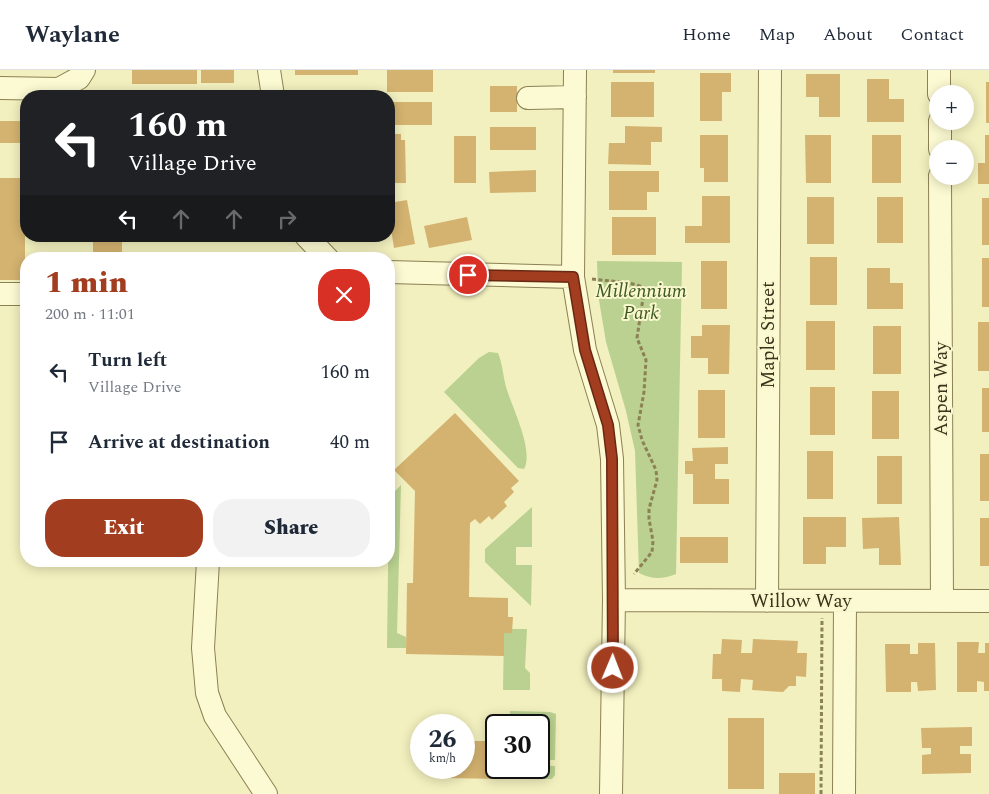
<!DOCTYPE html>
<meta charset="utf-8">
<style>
body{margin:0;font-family:Spectral,serif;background:#f2f2f3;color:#1f2937;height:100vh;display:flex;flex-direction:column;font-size:19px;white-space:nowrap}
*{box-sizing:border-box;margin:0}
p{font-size:16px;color:#747a83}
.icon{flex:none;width:28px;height:28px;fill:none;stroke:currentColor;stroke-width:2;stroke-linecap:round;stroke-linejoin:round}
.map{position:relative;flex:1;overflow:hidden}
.sheet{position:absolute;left:20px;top:182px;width:375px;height:315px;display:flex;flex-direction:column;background:#fff;border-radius:20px;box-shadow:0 2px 12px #0003}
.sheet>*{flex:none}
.hud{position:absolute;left:20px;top:20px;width:375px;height:152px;border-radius:20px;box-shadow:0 2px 12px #0003;background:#202124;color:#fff;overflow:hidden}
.fabs{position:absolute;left:929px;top:15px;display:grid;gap:10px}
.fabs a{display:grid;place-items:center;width:45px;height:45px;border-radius:50%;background:#fff;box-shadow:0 2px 12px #0003;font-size:25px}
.speed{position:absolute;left:410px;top:644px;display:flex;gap:10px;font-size:25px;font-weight:700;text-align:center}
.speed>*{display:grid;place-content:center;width:65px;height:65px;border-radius:50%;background:#fff;box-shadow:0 2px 12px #0003;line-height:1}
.speed small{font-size:12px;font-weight:400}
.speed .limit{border:2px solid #111;border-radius:8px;background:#fff;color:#111}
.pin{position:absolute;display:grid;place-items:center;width:42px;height:42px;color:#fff;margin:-21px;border:2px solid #fff;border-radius:50%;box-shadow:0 1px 5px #0007}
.me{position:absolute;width:55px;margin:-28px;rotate:1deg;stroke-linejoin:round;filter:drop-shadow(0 0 4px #0008)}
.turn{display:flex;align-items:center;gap:18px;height:105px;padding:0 25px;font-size:22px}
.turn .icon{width:65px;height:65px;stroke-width:2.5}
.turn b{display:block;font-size:35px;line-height:42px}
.lanes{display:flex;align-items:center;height:48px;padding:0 25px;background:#0003;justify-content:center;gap:25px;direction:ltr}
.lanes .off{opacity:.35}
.round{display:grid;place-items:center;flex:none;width:52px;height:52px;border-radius:20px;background:#f2f2f3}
.summary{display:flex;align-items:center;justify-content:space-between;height:85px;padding:0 25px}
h1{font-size:30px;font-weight:800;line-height:38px;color:#a23e1f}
.button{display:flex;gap:10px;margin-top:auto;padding:10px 25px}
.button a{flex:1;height:58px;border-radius:20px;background:#a23e1f;color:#fff;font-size:20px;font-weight:800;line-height:58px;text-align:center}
.button a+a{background:#f2f2f3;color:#1f2937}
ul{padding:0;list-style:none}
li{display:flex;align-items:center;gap:15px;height:70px;padding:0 25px}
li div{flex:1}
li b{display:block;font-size:19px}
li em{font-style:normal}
header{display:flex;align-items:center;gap:30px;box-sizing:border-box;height:70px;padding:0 25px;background:#fff;border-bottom:1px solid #e0e1e3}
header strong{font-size:24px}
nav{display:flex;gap:28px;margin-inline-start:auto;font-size:18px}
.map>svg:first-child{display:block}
.green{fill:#bad191}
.building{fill:#d4b370}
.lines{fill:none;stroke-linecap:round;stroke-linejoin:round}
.minor-casing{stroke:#8c8055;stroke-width:24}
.path{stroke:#8c8055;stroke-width:3;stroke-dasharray:4 2.5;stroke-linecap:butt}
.minor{stroke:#fcfad2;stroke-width:22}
.route-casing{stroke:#692814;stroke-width:12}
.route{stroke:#a23e1f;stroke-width:9}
.labels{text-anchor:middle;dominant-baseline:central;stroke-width:4;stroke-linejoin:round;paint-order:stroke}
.park-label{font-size:19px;font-style:italic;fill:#3c591f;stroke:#f9f7ce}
.street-label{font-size:19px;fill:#3a321b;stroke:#f9f7ce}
</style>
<header>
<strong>Waylane</strong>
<nav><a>Home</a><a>Map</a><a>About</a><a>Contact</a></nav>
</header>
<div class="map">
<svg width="989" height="724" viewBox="0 0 989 724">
<rect width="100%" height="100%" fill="#f2f0be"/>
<path class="green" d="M597 191 682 192 676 504C663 509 653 510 639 503L635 381 626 341 606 272 598 224Z
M489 282 498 283C503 295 503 308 507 320 513 339 534 381 524 399L518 398 444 322 479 288Z
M401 415 397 563 406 567V578H387L389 427Z
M532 437V477H516V495H532L531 536 485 492V479Z
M512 559H527L525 598 530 603V620H503L504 563H512Z
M510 641 550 642 556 644 555 690H539V655H510Z
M539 695 555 696V705L552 709H515V698H539Z"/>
<path class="building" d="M132 0H197V14H132Z
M201 0H234V13H201Z
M295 0H358V5H295Z
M387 0H433V22H387Z
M613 0H655V3H613Z
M700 3H731V22H722V51H700Z
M806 4H840V47H819V27H806Z
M867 9H889V29H904V52H867Z
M611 12H654V47H611Z
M986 12H989V53H986Z
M490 16H517V42H490Z
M389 32H432V55H389Z
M0 51H26V73H0Z
M625 56 662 57V72H651V95L608 94 609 73H625Z
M490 57H536V80H490Z
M389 64H401V70H405L406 113H389Z
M700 65H728V112H704V98H700Z
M805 65H831V113H806Z
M872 65H901V113H872Z
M985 65H989V114H978V93H985Z
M454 66H476V113H454Z
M536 100V122L490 123 489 102Z
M609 101H659V122H647V140H609Z
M0 108H25V210H0Z
M702 126H730V173H685V156H702Z
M807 127H834V174H807Z
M877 127H903V173H877Z
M982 128H989V175H982Z
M407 130 415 174 394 178 389 146V133Z
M467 147 472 170 429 178 424 156Z
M612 147H656V185H612Z
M93 166H122V189H93Z
M810 187H837V235H810Z
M982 188H989V237H982Z
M701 191H727V239H701Z
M867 198H890V213H903V239H867Z
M806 251H835V300H806Z
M978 252H989V301H978Z
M702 255H730L729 304H708V288H691V266H702Z
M873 256H901V304H873Z
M810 317H835V365H810Z
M982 318H989V362H982Z
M698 320H725V368H698Z
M872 321H899V369H872Z
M455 343 519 411 511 418 514 422 504 432 507 436 492 450 489 446 480 454 475 449 470 453 469 527 508 528V547H513L512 563H504V586L406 584 407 513H413L415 421 394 400Z
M728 377V394H715V409H729V434H693V404H685V391H693L692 378Z
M807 381H833V429H807Z
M980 384H989V431H980Z
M877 386H902V434H877Z
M803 447H846V477H826V494H803Z
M899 447 901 495H879V478L863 479 862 448Z
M980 448H989V496H980Z
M680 467H728V493H680Z
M722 569 742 570 741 583H752L753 569 798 571 797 583H807L806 607 796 606V616H789L783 622 752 620 753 610 741 609 740 622 722 621V609H712L713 584H721Z
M957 572H979L978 583H985V573H989V621H984V612L977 611V622H957Z
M918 573H935L936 620 918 621 917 612H911V622H886L885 574H910V584H918Z
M728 648H764V719H728Z
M972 657V676H960V684H971V703L922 704V685L931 684V678H922L921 658Z
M464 671H496V698H507V702H504V709L442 708V698H464Z
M779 703H815V724H779Z"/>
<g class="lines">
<g class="minor-casing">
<path id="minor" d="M269 0 273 26
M575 0 573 207 585 280 608 355 612 389 614 530 611 724
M939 0V24
M0 18 59 19 79 8 84 0
M528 28 575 27
M940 51V79
M940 106 942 531
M306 166 328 189
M389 202 573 207
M0 224H26
M208 491 203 578 207 623 215 646 266 724
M614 530 989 531
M767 531 770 0
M844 724 845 531"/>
</g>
<path class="path" d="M592 209 629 213 640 216 643 228 637 268 646 290 644 322 638 355 642 370 656 400 657 410 649 439V449L653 471 652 482 634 504
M821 724 822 548"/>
<use href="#minor" class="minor"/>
</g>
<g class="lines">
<g class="route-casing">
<path id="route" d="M468 205 573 207 585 280 608 355 612 389 613 598"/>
</g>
<use href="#route" class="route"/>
</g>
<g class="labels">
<g class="park-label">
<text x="641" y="221">Millennium<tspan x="641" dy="22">Park</tspan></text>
</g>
<g class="street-label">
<text transform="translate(768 265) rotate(-90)">Maple Street</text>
<text transform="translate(941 319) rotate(-90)">Aspen Way</text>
<text x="801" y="531">Willow Way</text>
</g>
</g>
</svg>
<div class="fabs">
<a>+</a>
<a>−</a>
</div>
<div class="speed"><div>26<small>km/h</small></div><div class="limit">30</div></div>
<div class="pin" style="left:468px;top:205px;background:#d93025"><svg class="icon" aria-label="arrive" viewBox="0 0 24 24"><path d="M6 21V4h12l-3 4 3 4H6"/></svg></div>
<svg class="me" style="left:613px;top:598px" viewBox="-20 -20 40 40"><circle r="17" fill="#a23e1f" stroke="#fff" stroke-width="3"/><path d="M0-11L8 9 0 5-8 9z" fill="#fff"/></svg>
<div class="hud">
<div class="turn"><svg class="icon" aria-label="left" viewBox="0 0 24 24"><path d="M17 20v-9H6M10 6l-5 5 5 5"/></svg><div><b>160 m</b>Village Drive</div></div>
<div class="lanes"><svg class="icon" aria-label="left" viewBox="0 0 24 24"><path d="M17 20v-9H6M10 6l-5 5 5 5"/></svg><svg class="icon off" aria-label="ahead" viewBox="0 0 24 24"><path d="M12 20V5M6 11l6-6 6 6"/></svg><svg class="icon off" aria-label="ahead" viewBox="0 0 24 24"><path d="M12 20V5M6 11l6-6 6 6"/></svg><svg class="icon off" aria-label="right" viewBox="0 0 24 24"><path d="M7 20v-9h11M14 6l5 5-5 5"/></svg></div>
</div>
<section class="sheet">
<div class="summary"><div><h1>1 min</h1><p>200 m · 11:01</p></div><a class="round" style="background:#d93025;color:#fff"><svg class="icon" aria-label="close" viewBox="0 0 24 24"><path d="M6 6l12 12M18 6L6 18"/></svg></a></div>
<ul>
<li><svg class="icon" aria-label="left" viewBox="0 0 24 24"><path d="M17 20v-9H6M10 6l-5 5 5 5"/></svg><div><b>Turn left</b><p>Village Drive</p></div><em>160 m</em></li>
<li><svg class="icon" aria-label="arrive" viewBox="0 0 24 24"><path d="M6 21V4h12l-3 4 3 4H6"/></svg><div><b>Arrive at destination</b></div><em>40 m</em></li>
</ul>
<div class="button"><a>Exit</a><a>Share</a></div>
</section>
</div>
